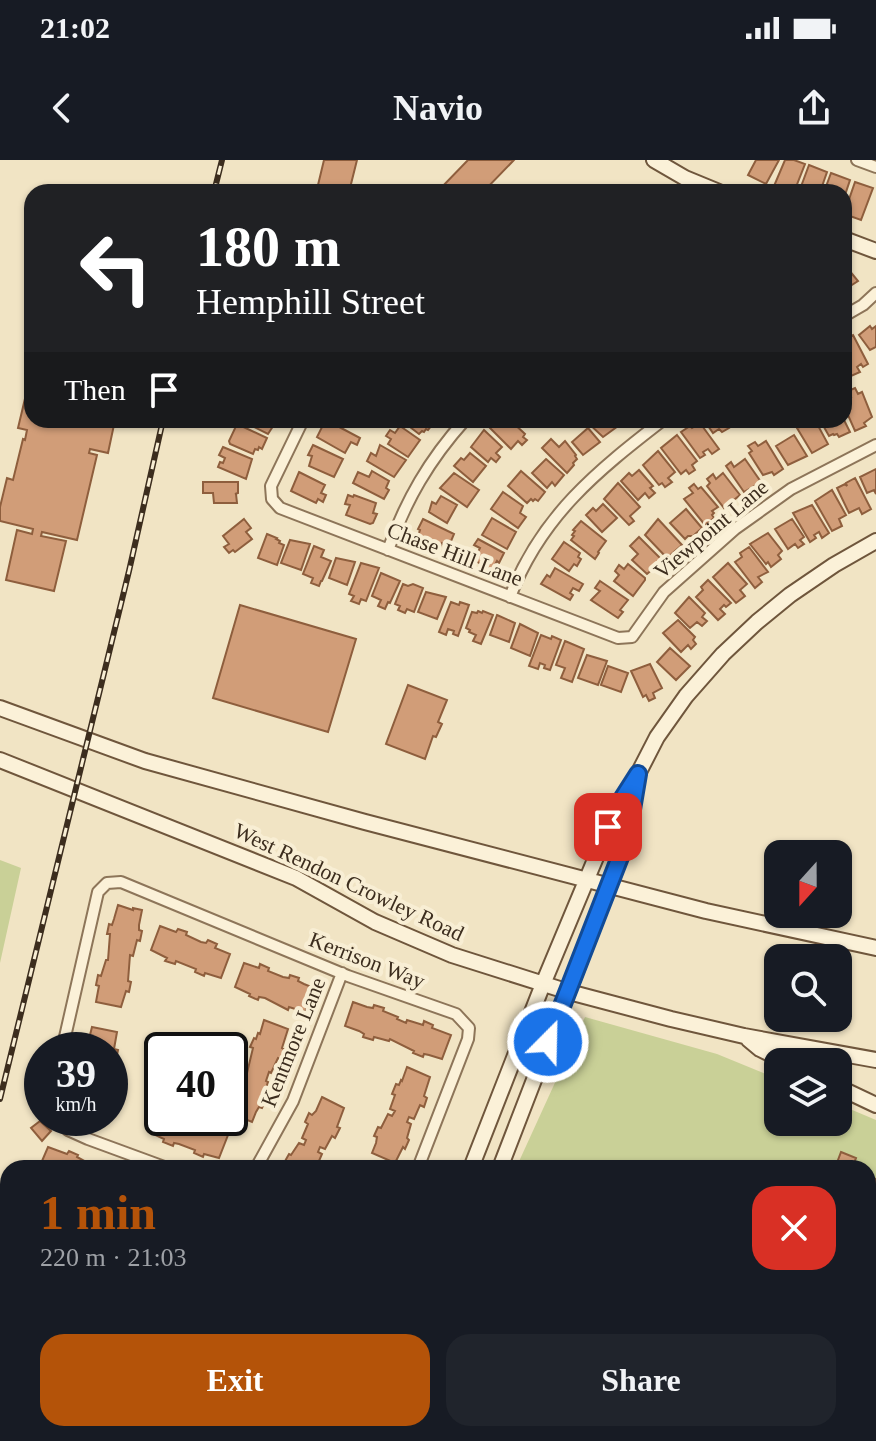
<!DOCTYPE html>
<meta charset="utf-8">
<style>
body{margin:0;font-family:Georgia,serif;background:#20242c;color:#f1f3f6;height:100vh;display:flex;flex-direction:column;font-size:30px;white-space:nowrap}
*{box-sizing:border-box;margin:0}
p{font-size:26px;color:#9ea1a6}
.icon{flex:none;width:44px;height:44px;fill:none;stroke:currentColor;stroke-width:2;stroke-linecap:round;stroke-linejoin:round}
.map{position:relative;flex:1;overflow:hidden}
.sheet{position:absolute;left:0px;top:1000px;width:876px;height:282px;display:flex;flex-direction:column;background:#171b24;border-radius:24px 24px 0 0;box-shadow:0 2px 6px #0004}
.sheet>*{flex:none}
.banner{position:absolute;left:24px;top:24px;width:828px;height:244px;border-radius:24px;box-shadow:0 2px 6px #0004;background:#202124;color:#fff;overflow:hidden}
.needle{width:52px;rotate:201deg}
.tools{position:absolute;left:764px;top:680px;display:grid;gap:16px}
.tools a{display:grid;place-items:center;width:88px;height:88px;border-radius:16px;background:#171b24;box-shadow:0 2px 6px #0004;font-size:40px}
.speed{position:absolute;left:24px;top:872px;display:flex;gap:16px;font-size:40px;font-weight:700;text-align:center}
.speed>*{display:grid;place-content:center;width:104px;height:104px;border-radius:50%;background:#171b24;box-shadow:0 2px 6px #0004;line-height:1}
.speed small{font-size:20px;font-weight:400}
.speed .limit{border:4px solid #111;border-radius:12px;background:#fff;color:#111}
.pin{position:absolute;display:grid;place-items:center;width:68px;height:68px;color:#fff;margin:-34px;border-radius:16px;box-shadow:0 4px 12px #0006}
.me{position:absolute;width:88px;margin:-44px;rotate:23deg;stroke-linejoin:round;filter:drop-shadow(0 0 6px #0008)}
.turn{display:flex;align-items:center;gap:28px;height:168px;padding:0 40px;font-size:36px}
.turn .icon{width:104px;height:104px;stroke-width:2.5}
.turn b{display:block;font-size:56px;line-height:68px}
.then{display:flex;align-items:center;height:76px;padding:0 40px;background:#0003;gap:16px;font-size:30px}
.round{display:grid;place-items:center;flex:none;width:84px;height:84px;border-radius:24px;background:#20242c}
.overview{display:flex;align-items:center;justify-content:space-between;height:136px;padding:0 40px}
h1{font-size:48px;font-weight:800;line-height:60px;color:#b45309}
.cta{display:flex;gap:16px;margin-top:auto;padding:16px 40px}
.cta a{flex:1;height:92px;border-radius:24px;background:#b45309;color:#fff;font-size:32px;font-weight:800;line-height:92px;text-align:center}
.cta a+a{background:#20242c;color:#f1f3f6}
.status{display:flex;justify-content:space-between;align-items:center;height:56px;padding:0 40px;background:#171b24;direction:ltr}
.status svg{height:22px;fill:currentColor}
header{display:flex;justify-content:space-between;align-items:center;height:104px;padding:0 40px;background:#171b24;font-size:36px;font-weight:800}
.map>svg:first-child{display:block}
.green{fill:#c9d097}
.building{fill:#d19d78;stroke:#8e5e3d;stroke-width:2}
.lines{fill:none;stroke-linecap:round;stroke-linejoin:round}
.street-casing{stroke:#8d7559;stroke-width:14}
.secondary-casing{stroke:#6f563c;stroke-width:18}
.street{stroke:#fbf1d8;stroke-width:10}
.secondary{stroke:#fbf1d8;stroke-width:14}
.rail-casing{stroke:#3c2d1e;stroke-width:6}
.rail{stroke:#f8eed4;stroke-width:3;stroke-dasharray:9;stroke-linecap:butt}
.route-casing{stroke:#114b97;stroke-width:20}
.route{stroke:#1a73e8;stroke-width:14}
.labels{text-anchor:middle;dominant-baseline:central;stroke-width:8;stroke-linejoin:round;paint-order:stroke}
.street-label{font-size:22px;fill:#3c2d1e;stroke:#f8eed4}
</style>
<div class="status"><b>21:02</b><svg viewBox="0 0 49 12"><path d="M0 12V9h3v3zM5 12V6h3v6zM10 12V3h3v9zM15 12V0h3v12zM26 1h20v11H26zM47 4h2v5h-2z"/></svg></div>
<header><svg class="icon" aria-label="back" viewBox="0 0 24 24"><path d="M15 5l-7 7 7 7"/></svg>Navio<svg class="icon" aria-label="share" viewBox="0 0 24 24"><path d="M12 15V3M7 8l5-5 5 5M5 13v7h14v-7"/></svg></header>
<div class="map">
<svg width="876" height="1281" viewBox="0 0 876 1281">
<rect width="100%" height="100%" fill="#f1e4c4"/>
<path class="green" d="M0 700 21 708 0 803Z
M585 857 717 894 778 919V962H838V944L876 960V1233L868 1230V1008H516Z"/>
<path class="building" d="M324 0H357L349 32 318 25Z
M468 0H514L483 32H437Z
M756 0H779L766 24 748 15Z
M785 0H794L805 4 794 32H782L783 30 774 26Z
M809 5 827 12 820 32H799Z
M831 13 850 20 844 38V32H824Z
M855 22 873 28 861 60 844 54Z
M844 104 858 121 844 130Z
M870 166 872 169 876 166V187L870 190 859 175Z
M853 175 868 204 863 207 861 204 857 207 860 212 851 216 844 202 845 182 844 180Z
M28 226 32 227V260H115L108 293 90 289 89 293 97 295 77 380 42 372 41 376 66 381 54 431 6 420 17 370 32 374 33 369 0 361V347L7 318 13 320 23 279 25 280 27 270 18 268Z
M855 228 858 234 862 232 872 257 864 263 866 266 855 271 844 246V240L851 237 848 231Z
M240 260H277L268 274Z
M401 260H434L435 261 428 270 426 269 424 272 422 271 419 274Z
M494 260H510L525 274 523 277 527 280 522 285 518 281 511 289 488 266Z
M590 260H613L618 266 603 277 587 262Z
M704 260H729L730 261 726 264 729 268 722 272 719 269 713 273Z
M800 260H805L807 264 815 260 828 284 812 293 797 268 800 267 797 262Z
M820 260H844L850 272 839 277 837 274 834 275 833 274 829 276Z
M328 261 360 278 357 285 351 282 345 293 317 277 323 265 325 266Z
M700 263 719 289 712 294 708 289 703 292 705 295 700 298 681 272 690 266 692 268Z
M237 264 267 278 262 289 259 287 258 290 255 289 253 294 230 284 229 281Z
M400 266 420 280 408 297 388 284 391 279 386 276 390 270 395 273Z
M588 268 600 282 583 295 572 282Z
M484 270 502 287 496 293 500 297 496 302 491 298 488 302 471 287Z
M677 275 697 301 692 305 695 310 689 314 686 310 681 314 661 288Z
M794 275 807 296 788 305 776 286Z
M551 279 559 287 565 281 576 295 575 296 577 299 573 303 574 305 567 313 542 288Z
M766 281 783 309 774 315 772 312 763 315 749 293 752 291 748 286 755 282 758 286Z
M313 285 343 299 334 317 309 306 312 296 308 295Z
M380 285 406 300 394 317 367 301 371 293 376 296Z
M223 287 252 299 246 319 218 307 220 302 223 303 225 298 219 295Z
M658 291 675 312 668 318 672 322 665 327 662 323 659 325 643 305Z
M470 293 486 306 473 322 454 306 461 298 464 300Z
M546 299 564 315 555 326 552 322 547 328 532 313Z
M745 299 761 322 744 332 726 306 731 302 734 307Z
M876 309V334L874 330 867 333 860 317Z
M639 310 653 326 650 328 655 333 649 338 645 333 638 340 621 321 629 313 632 316Z
M372 311 389 321 386 328 389 330 384 339 353 323 358 312 369 317Z
M521 311 545 332 538 341 535 339 533 341 531 339 527 343 508 326Z
M299 312 325 325 321 333 326 335 323 342 318 339 316 343 291 331Z
M454 313 479 330 467 347 440 328Z
M723 313 740 335 724 348 707 326 710 323 707 319 713 314 716 319Z
M855 318 871 349 862 354 859 348 849 353 837 328 845 324 847 326 846 323Z
M203 322H238V333L235 334H236L237 343H214L213 333H203Z
M618 323 640 347 630 356 634 361 629 365 604 339Z
M694 324 698 329 701 327 718 347 712 351 714 353 712 355 714 358 705 365 684 339 693 333 689 328Z
M832 330 846 355 839 359 842 366 832 371 815 341Z
M503 332 523 346 520 353 526 357 518 368 491 349Z
M348 335 353 337 354 335 376 343 373 353 377 354 373 363 370 364 346 355 350 345 345 344Z
M441 336 457 345 447 363 429 352 432 342 436 344Z
M603 344 617 358 602 372 586 355 593 348 596 351Z
M812 345 829 373 822 378 819 372 814 375 816 378 810 382 793 353Z
M686 349 702 368 693 376H688L685 379 670 363Z
M492 358 516 372 507 389 482 375Z
M244 359 251 368 246 372 252 379 235 392 233 390 229 393 224 387 229 384 223 376Z
M423 359 454 374 449 386 442 383 439 390 417 379 420 370 418 369Z
M658 359 682 385 667 398 645 375Z
M792 359 804 377 800 380 804 384 798 388 795 384 788 389 775 369Z
M581 361 606 381 598 392 599 393 595 399 571 380 574 376 572 375 575 371 573 370Z
M768 373 782 391 778 395 781 399 771 407 768 402 766 404 750 384Z
M267 374 277 378 276 379 280 381 279 383 284 385 277 405 258 398Z
M639 377 664 402 656 410 654 408 647 414 632 400 638 394 630 386Z
M478 379 504 393 499 403 497 401 492 410 474 400 480 388 474 385Z
M290 380 310 384 301 410 281 403Z
M564 382 580 393 578 397 581 399 577 406 574 404 569 411 552 399Z
M314 386 324 390 321 397 331 401 322 421H321L319 426 311 423 313 418 303 414Z
M749 387 768 412 758 417 762 422 755 428 735 402 742 397 740 393Z
M336 398 355 402 347 425 329 418Z
M361 403 379 408 366 441 361 439 359 444 351 441 354 436 349 434Z
M728 403 747 424 740 430 745 436 736 443 713 417Z
M628 404 645 418V420L633 436 614 421 619 415 615 411 619 405 624 409Z
M555 408 583 424 579 431 573 428 570 433 573 435 570 440 541 424 547 415 550 417Z
M381 413 400 421 390 443 388 442 385 449 378 446 381 440 372 436Z
M708 420 731 443 726 447 724 445 720 449 725 454 718 460 696 437 703 430 701 427Z
M600 421 628 440 620 450 623 452 618 458 591 440 600 431 595 428Z
M403 424 408 426 413 424 423 428 414 452 407 449 405 453 398 450 400 446 395 444Z
M426 432 446 437 437 459 418 452Z
M689 437 705 453 702 457 707 461 702 466 697 462 690 468 675 453Z
M451 442 459 445 460 442 469 445 458 476 453 474 454 471 448 469 446 475 439 472Z
M240 445 356 479 328 572 213 538Z
M478 451 482 453 483 451 493 455 481 484 473 481 476 475 469 472 470 470 466 468 472 452 477 453Z
M497 455 515 463 509 482 490 475Z
M678 460 695 477 693 480 696 484 691 489 688 485 681 492 663 473Z
M520 464 538 473 530 496 511 488Z
M541 475 551 479 552 476 561 480 550 510 544 508 545 505 540 503 538 509 529 506Z
M565 481 584 489 572 522 561 518 565 508 556 505Z
M670 488 690 506 676 520 657 502Z
M587 495 607 501 598 525 578 518Z
M650 504 662 528 653 533 655 538 649 541 646 535 643 537 631 511Z
M608 506 628 513 621 532 601 525Z
M408 525 447 540 438 562 442 564 436 577 433 576 425 599 386 584Z
M118 745 133 750V748L142 750 139 765V770L142 771 140 781 137 780 133 796 130 795 128 821 131 822 129 832 126 831 121 847 96 842 98 831 99 826 96 825 98 815 101 816 106 800H108L110 774H107L109 764 112 765 114 759Z
M160 766 176 772 178 769 187 772 186 775 201 782 206 783 208 780 217 784 215 788 230 794 221 818 205 813 204 816 195 812 196 809 176 801 175 804 165 801 167 798 151 790Z
M244 803 259 808 260 804 269 808 268 811 283 817 289 818 290 815 299 818 298 821 304 824 314 828 305 852 289 847 288 850 265 838 259 837 258 840 249 836 250 834 235 827Z
M353 842 367 847 373 848 374 845 384 848 383 851 398 857 397 859 406 863 407 860 423 865 424 861 433 865 432 868 451 875 442 899 429 895 424 894 423 897 413 893 414 891 390 879 389 881 374 877 373 880 363 877 364 874 359 871 345 866Z
M264 860 288 869 282 888 285 890 281 899 278 898 271 913 269 912 266 921 268 922 263 937 266 939 262 948 259 947 256 952 252 962 230 953 234 937 231 936 234 926 237 927 240 922 244 912 247 913 253 888 250 887 254 878 256 879 258 873 260 874Z
M92 867 117 872 114 889 118 890 116 900 112 899 110 907V890H83L85 882 88 883Z
M407 907 430 917 424 936 427 938 424 947 420 945 414 959 409 957 407 962 411 964 407 978 409 980 405 989 403 987 395 1003 372 993 376 983 377 977 374 976 378 967 381 968 388 954 392 956 395 951 390 949 395 935 392 934 396 924 399 925 401 920 402 921Z
M322 937 344 948 337 967 340 968 335 978 332 976 325 989 320 987 318 992 322 994 316 1008H285L287 1005 284 1003 289 994 291 995 299 983 304 985 306 980 302 978 308 964 305 962 309 953 312 955 316 951Z
M158 949 162 950V958H186L204 965 205 961 214 965 213 968 228 975 219 998 204 994 203 997 194 993 195 990 179 984 174 983 173 986 163 982 164 979 149 972Z
M40 961 51 971 42 981 31 968Z
M48 987 67 994 69 991 78 995 77 997 90 1004 89 1008H39Z
M841 992 856 998 852 1008H835Z
M868 1016 876 1019V1104L868 1100Z
M2 1184 8 1185V1210L0 1209Z
M876 1258V1280L862 1281 860 1277 868 1274V1263Z
M288 1274H321L320 1280 315 1278V1281H286Z"/>
<g class="lines">
<g class="street-casing">
<path id="street" d="M857 0 876 7
M844 156 863 145 876 133
M303 260 271 326 272 339 280 348 618 478 632 477 664 432 735 369 791 329 876 285
M388 390C406 340 429 300 465 260
M510 437C541 356 597 311 663 260
M62 890 98 732 107 723 121 722 348 816 456 854 469 868 468 879 418 1008
M56 958 68 970 88 979 167 1008
M256 1008 293 941 342 813
M0 1124 8 1096
M0 1160 8 1161
M0 1224 8 1225
M0 1265 8 1267
M38 1274C59 1279 74 1281 93 1274
M406 1274 423 1281
M804 1274 821 1281
M248 1281 250 1274
M471 1281 473 1274"/>
</g>
<g class="secondary-casing">
<path id="secondary" d="M654 0 685 18 719 32
M844 79 876 91
M0 548 145 601 365 662 706 751 876 788
M0 600 296 718 375 762 452 795 569 832 671 859 744 876 876 900
M748 879 760 889 787 902
M838 927 876 945
M471 1008 543 824 617 647 638 614 657 577 686 536 723 494 757 462 790 435 834 405 876 381
M500 1008 627 679 637 621
M348 1281 352 1274
M384 1281 386 1274"/>
</g>
<use href="#street" class="street"/>
<use href="#secondary" class="secondary"/>
<g class="rail-casing">
<path id="rail" d="M214 32 222 0
M0 939 129 411 163 260"/>
</g>
<use href="#rail" class="rail"/>
</g>
<g class="lines">
<g class="route-casing">
<path id="route" d="M548 882 627 679 638 614 617 647 608 667"/>
</g>
<use href="#route" class="route"/>
</g>
<g class="labels">
<g class="street-label">
<text transform="translate(711 369) rotate(-40)">Viewpoint Lane</text>
<text transform="translate(455 394) rotate(21)">Chase Hill Lane</text>
<text transform="translate(349 722) rotate(25)">West Rendon Crowley Road</text>
<text transform="translate(367 800) rotate(21)">Kerrison Way</text>
<text transform="translate(293 882) rotate(-68)">Kentmore Lane</text>
</g>
</g>
</svg>
<div class="tools">
<a><svg class="needle" viewBox="-14 -14 28 28"><path d="M0-13l5 13h-10z" fill="#e53935"/><path d="M0 13l5-13h-10z" fill="#9ea1a6"/></svg></a>
<a><svg class="icon" aria-label="search" viewBox="0 0 24 24"><circle cx="10" cy="10" r="6"/><path d="M15 15l6 6"/></svg></a>
<a><svg class="icon" aria-label="layers" viewBox="0 0 24 24"><path d="M12 4l9 5-9 5-9-5zM3 14l9 5 9-5"/></svg></a>
</div>
<div class="speed"><div>39<small>km/h</small></div><div class="limit">40</div></div>
<div class="pin" style="left:608px;top:667px;background:#d93025"><svg class="icon" aria-label="arrive" viewBox="0 0 24 24"><path d="M6 21V4h12l-3 4 3 4H6"/></svg></div>
<svg class="me" style="left:548px;top:882px" viewBox="-20 -20 40 40"><circle r="17" fill="#1a73e8" stroke="#fff" stroke-width="3"/><path d="M0-11L8 9 0 5-8 9z" fill="#fff"/></svg>
<div class="banner">
<div class="turn"><svg class="icon" aria-label="left" viewBox="0 0 24 24"><path d="M17 20v-9H6M10 6l-5 5 5 5"/></svg><div><b>180 m</b>Hemphill Street</div></div>
<div class="then">Then<svg class="icon" aria-label="arrive" viewBox="0 0 24 24"><path d="M6 21V4h12l-3 4 3 4H6"/></svg></div>
</div>
<section class="sheet">
<div class="overview"><div><h1>1 min</h1><p>220 m · 21:03</p></div><a class="round" style="background:#d93025;color:#fff"><svg class="icon" aria-label="close" viewBox="0 0 24 24"><path d="M6 6l12 12M18 6L6 18"/></svg></a></div>
<div class="cta"><a>Exit</a><a>Share</a></div>
</section>
</div>
